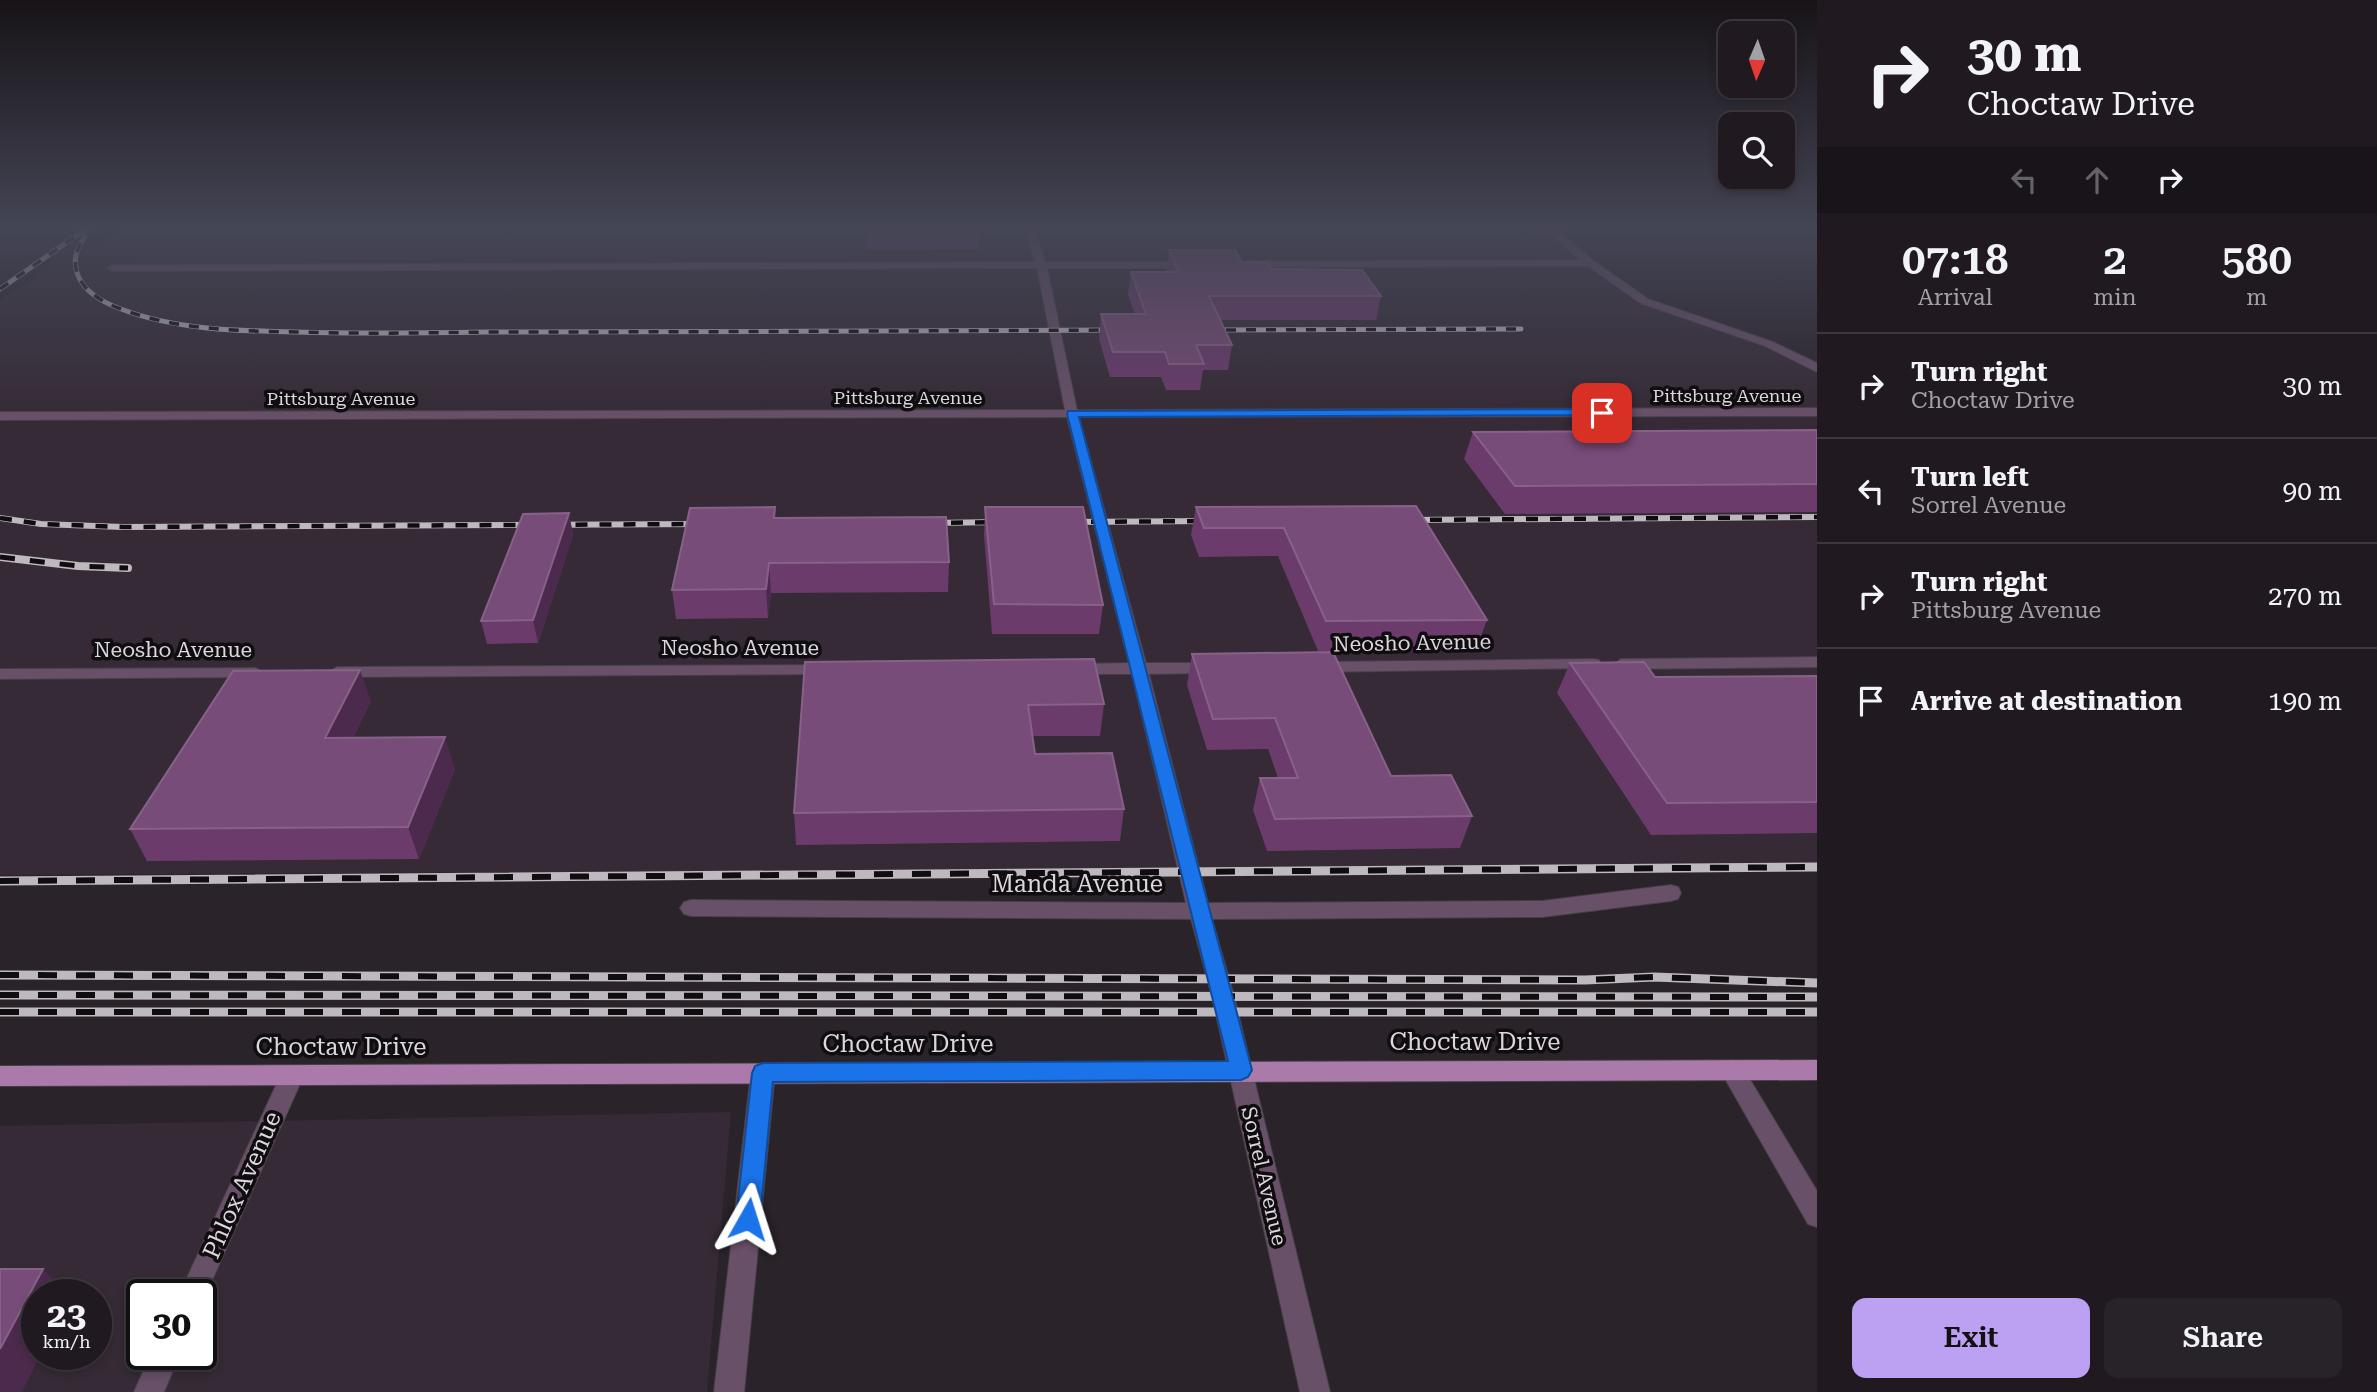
<!DOCTYPE html>
<style>
body{margin:0;font-family:"Roboto Serif",serif;background:#282329;color:#f1f3f6;height:100vh;display:flex;flex-direction:column;font-size:26px;white-space:nowrap}
*{box-sizing:border-box;margin:0}
p{font-size:23px;color:#a2a1a5}
.icon{flex:none;width:38px;height:38px;fill:none;stroke:currentColor;stroke-width:2;stroke-linecap:round;stroke-linejoin:round}
.map{position:relative;flex:1;overflow:hidden}
.details{display:flex;flex-direction:column;background:#201a20;width:560px}
.details>*{flex:none}
.hud{background:#201a20;color:#f1f3f6;overflow:hidden}
.needle{width:46px;rotate:182deg}
.buttons{position:absolute;left:1718px;top:21px;display:grid;gap:14px}
.buttons a{display:grid;place-items:center;width:77px;height:77px;border-radius:14px;background:#201a20;box-shadow:0 4px 10px #0003,0 0 0 2px #3d383e;font-size:35px}
.speed{position:absolute;left:21px;top:1279px;display:flex;gap:14px;font-size:35px;font-weight:700;text-align:center}
.speed>*{display:grid;place-content:center;width:91px;height:91px;border-radius:50%;background:#201a20;box-shadow:0 4px 10px #0003,0 0 0 2px #3d383e;line-height:1}
.speed small{font-size:18px;font-weight:400}
.speed .limit{border:4px solid #111;border-radius:10px;background:#fff;color:#111}
.pin{position:absolute;display:grid;place-items:center;width:60px;height:60px;color:#fff;margin:-30px;border-radius:14px;box-shadow:0 4px 10px #0006}
.me{position:absolute;width:77px;margin:-38px;rotate:6deg;stroke-linejoin:round;filter:drop-shadow(0 0 5px #0008)}
.turn{display:flex;align-items:center;gap:24px;height:147px;padding:0 35px;font-size:32px}
.turn .icon{width:91px;height:91px;stroke-width:2.5}
.turn b{display:block;font-size:49px;line-height:60px}
.lanes{display:flex;align-items:center;height:66px;padding:0 35px;background:#0003;justify-content:center;gap:35px;direction:ltr}
.lanes .off{opacity:.35}
.eta{display:flex;justify-content:space-evenly;align-items:center;height:119px;text-align:center}
.eta b{font-size:42px;font-weight:600;line-height:49px}
.primary-button{display:flex;gap:14px;margin-top:auto;padding:14px 35px}
.primary-button a{flex:1;height:80px;border-radius:14px;background:#bca0f2;color:#111;font-size:28px;font-weight:600;line-height:80px;text-align:center}
.primary-button a+a{background:#282329;color:#f1f3f6}
ul{padding:0;list-style:none}
li{display:flex;align-items:center;gap:21px;height:105px;padding:0 35px;border-top:2px solid #3d383e}
li div{flex:1}
li b{display:block;font-size:26px}
li em{font-style:normal}
main{display:flex;flex:1;min-height:0}
.map>svg:first-child{display:block}
.built{fill:#352a35;fill-rule:evenodd}
.lines{fill:none;stroke-linecap:round;stroke-linejoin:round}
.minor-casing{stroke:#464046;stroke-width:2}
.major-casing{stroke:#464046;stroke-width:2}
.minor{fill:#685068;fill-rule:evenodd}
.major{fill:#aa7aaa;fill-rule:evenodd}
.rail-far3-casing{stroke:#beb9be;stroke-width:5}
.rail-far2-casing{stroke:#beb9be;stroke-width:6}
.rail-far1-casing{stroke:#beb9be;stroke-width:8}
.rail-casing{stroke:#beb9be;stroke-width:9}
.rail-far3{stroke:#100d10;stroke-width:3.5;stroke-dasharray:10;stroke-linecap:butt}
.rail-far2{stroke:#100d10;stroke-width:4.5;stroke-dasharray:12;stroke-linecap:butt}
.rail-far1{stroke:#100d10;stroke-width:5;stroke-dasharray:15;stroke-linecap:butt}
.rail{stroke:#100d10;stroke-width:6;stroke-dasharray:19;stroke-linecap:butt}
.wall{fill:#6b3b6c}
.shaded-wall{fill:#4c2a4d}
.building{fill:#784c78;stroke:#876188;stroke-width:2}
.route{fill:#1a73e8;stroke:#114b97;stroke-width:2}
.labels{text-anchor:middle;dominant-baseline:central;stroke-width:7;stroke-linejoin:round;paint-order:stroke}
.far-street-label{font-size:18px;fill:#dcd7dc;stroke:#100d10}
.street-label{font-size:21px;fill:#dcd7dc;stroke:#100d10}
.near-street-label{font-size:24px;fill:#dcd7dc;stroke:#100d10}
</style>
<main>
<div class="map">
<svg width="1817" height="1392" viewBox="0 0 1817 1392">
<rect width="100%" height="100%" fill="#2a232a"/>
<path class="built" d="M129 227H1548L1590 263 1644 301 1769 344 1817 368V865L0 875V300L42 273Z
M731 1112 707 1392H0V1126ZM37 1295H96V1354H37ZM142 1295H201V1354H142Z"/>
<g class="lines">
<g class="minor-casing">
<path id="minor" d="M1025 227H1035L1045 262H1191L1196 265 1191 268H1047L1077 410 1817 408V416L1079 417 1146 663H1212L1221 668 1212 673 1149 674 1208 903 1542 901 1671 885 1678 887 1681 893 1678 899 1671 901 1542 917 1212 919 1234 996 1330 1392H1300L1212 996 1191 919 691 916 684 914 680 908 684 902 691 900 1186 903 1132 674H1075L1066 669 1075 664 1129 663 1067 417 0 420V412L1065 410 1037 268 112 271 107 268 112 265 1035 262Z
M1543 227H1554L1594 261 1648 299 1773 342 1817 363V372L1765 346 1640 303 1588 266 1247 267 1242 264 1247 261 1580 260Z
M1817 657V667L1621 669 1613 664 1621 659Z
M1593 659 1599 660 1601 664 1599 668 1317 672 1308 667 1317 662Z
M827 665 833 666 836 670 833 674 337 677 328 672 337 667Z
M256 668 265 673 262 677 0 679V669Z
M1732 1060 1740 1063 1817 1191V1227L1808 1224 1720 1070 1724 1063Z
M763 1063 771 1066 775 1073 744 1392H714L751 1073 755 1066Z
M292 1065 300 1068 304 1075 201 1305V1295H179L284 1068Z
M151 1354H180L164 1392H134Z"/>
</g>
<g class="major-casing">
<path id="major" d="M1817 1060V1080L0 1086V1066Z"/>
</g>
<use href="#minor" class="minor"/>
<use href="#major" class="major"/>
<g class="rail-far3-casing">
<path id="rail-far3" d="M93 227C58 263 79 294 121 309 176 330 239 331 297 332 361 334 424 333 487 332 697 332 908 331 1118 330
M0 289 83 231
M1206 330 1521 329"/>
</g>
<g class="rail-far2-casing">
<path id="rail-far2" d="M0 518 41 524 123 527 706 524
M1406 520 1817 517
M1067 522 1214 521
M927 523 1004 522"/>
</g>
<g class="rail-far1-casing">
<path id="rail-far1" d="M0 557 78 566 128 568"/>
</g>
<g class="rail-casing">
<path id="rail" d="M0 881 1817 867
M0 975 1585 980 1654 977 1817 983
M0 995 1817 997
M0 1012H1817"/>
</g>
<use href="#rail-far3" class="rail-far3"/>
<use href="#rail-far2" class="rail-far2"/>
<use href="#rail-far1" class="rail-far1"/>
<use href="#rail" class="rail"/>
</g>
<path class="wall" d="M866 227H979V249L866 250Z
M1169 250 1242 262 1381 296 1376 320H1220L1232 345 1228 370H1203L1200 390H1166L1161 377H1110L1099 339 1101 314H1135L1128 295 1131 272H1166Z
M1817 430V512L1505 514 1464 459 1473 432Z
M1416 506 1487 620 1476 650 1318 651 1278 556 1199 557 1191 535 1196 507Z
M985 507 1103 605 1099 634H992L984 535Z
M569 513 573 535 538 643 487 644 481 621Z
M776 518 949 562 948 592 771 593 768 618 676 619 672 590Z
M1192 654 1391 776 1472 816 1460 848 1267 851 1253 810 1260 778H1278L1268 749 1207 750 1187 685Z
M1094 659 1104 704 1100 736H1033L1035 754 1124 809 1120 841 796 845 794 813Z
M1570 663 1655 677 1817 676V833L1651 835 1557 693Z
M371 701 353 738 455 769 419 859 147 861 130 829Z"/>
<path class="shaded-wall" d="M569 513 573 535 538 643 533 620Z
M769 563 771 593 768 618 766 589Z
M360 670 371 701 337 770 325 738Z
M445 737 455 769 419 859 408 827Z
M43 1269 66 1295H37V1354H41L22 1392H0V1349Z"/>
<path class="building" d="M866 227H979V228L866 229Z
M1169 250H1235L1242 262 1268 263 1271 269 1362 270 1381 296H1209L1232 345H1196L1204 364H1169L1165 352H1113L1101 314H1146L1131 272H1179Z
M1817 430V484L1515 486 1473 432Z
M1416 506 1487 620 1326 621 1284 528H1204L1196 507Z
M775 507 774 518 946 517 949 562 769 563 766 589 672 590 690 508Z
M985 507H1083L1103 605 994 604Z
M569 513 533 620 481 621 523 514Z
M1333 652 1391 776 1451 775 1472 816 1275 819 1260 778H1298L1275 718 1213 719 1192 654Z
M1094 659 1104 704 1028 705 1035 754 1112 753 1124 809 794 813 805 662Z
M1644 662 1655 677 1817 676V802L1667 803 1570 663Z
M360 670 325 738 445 737 408 827 130 829 233 671Z
M0 1269H43L0 1349Z"/>
<linearGradient id="sky" x2="0" y2="1"><stop stop-color="#171317"/><stop offset="0.54" stop-color="#444555"/><stop offset="1" stop-color="#444555" stop-opacity="0"/></linearGradient>
<rect width="1817" height="422" fill="url(#sky)"/>
<path class="route" d="M1602 409 1606 410V415L1079 417 1252 1070 1248 1077 1241 1080 773 1082 760 1219 756 1227 748 1231 739 1227 736 1219 752 1073 755 1066 763 1063 1228 1061 1067 414 1068 411Z"/>
<g class="labels">
<g class="far-street-label">
<text x="1727" y="395">Pittsburg Avenue</text>
<text x="908" y="397">Pittsburg Avenue</text>
<text x="341" y="398">Pittsburg Avenue</text>
</g>
<g class="street-label">
<text transform="translate(1412 643) rotate(-1)">Neosho Avenue</text>
<text x="740" y="648">Neosho Avenue</text>
<text x="173" y="650">Neosho Avenue</text>
<text transform="translate(1264 1176) rotate(77)">Sorrel Avenue</text>
</g>
<g class="near-street-label">
<text x="1077" y="884">Manda Avenue</text>
<text x="1475" y="1042">Choctaw Drive</text>
<text x="908" y="1044">Choctaw Drive</text>
<text x="341" y="1047">Choctaw Drive</text>
<text transform="translate(242 1185) rotate(-66)">Phlox Avenue</text>
</g>
</g>
</svg>
<div class="buttons">
<a><svg class="needle" viewBox="-14 -14 28 28"><path d="M0-13l5 13h-10z" fill="#e53935"/><path d="M0 13l5-13h-10z" fill="#a2a1a5"/></svg></a>
<a><svg class="icon" aria-label="search" viewBox="0 0 24 24"><circle cx="10" cy="10" r="6"/><path d="M15 15l6 6"/></svg></a>
</div>
<div class="speed"><div>23<small>km/h</small></div><div class="limit">30</div></div>
<div class="pin" style="left:1602px;top:413px;background:#d93025"><svg class="icon" aria-label="arrive" viewBox="0 0 24 24"><path d="M6 21V4h12l-3 4 3 4H6"/></svg></div>
<svg class="me" style="left:748px;top:1219px" viewBox="-20 -20 40 40"><path d="M0-17L14 15 0 8-14 15z" fill="#1a73e8" stroke="#fff" stroke-width="4"/></svg>
</div>
<section class="details">
<div class="hud">
<div class="turn"><svg class="icon" aria-label="right" viewBox="0 0 24 24"><path d="M7 20v-9h11M14 6l5 5-5 5"/></svg><div><b>30 m</b>Choctaw Drive</div></div>
<div class="lanes"><svg class="icon off" aria-label="left" viewBox="0 0 24 24"><path d="M17 20v-9H6M10 6l-5 5 5 5"/></svg><svg class="icon off" aria-label="ahead" viewBox="0 0 24 24"><path d="M12 20V5M6 11l6-6 6 6"/></svg><svg class="icon" aria-label="right" viewBox="0 0 24 24"><path d="M7 20v-9h11M14 6l5 5-5 5"/></svg></div>
</div>
<div class="eta">
<div><b>07:18</b><p>Arrival</p></div>
<div><b>2</b><p>min</p></div>
<div><b>580</b><p>m</p></div>
</div>
<ul>
<li><svg class="icon" aria-label="right" viewBox="0 0 24 24"><path d="M7 20v-9h11M14 6l5 5-5 5"/></svg><div><b>Turn right</b><p>Choctaw Drive</p></div><em>30 m</em></li>
<li><svg class="icon" aria-label="left" viewBox="0 0 24 24"><path d="M17 20v-9H6M10 6l-5 5 5 5"/></svg><div><b>Turn left</b><p>Sorrel Avenue</p></div><em>90 m</em></li>
<li><svg class="icon" aria-label="right" viewBox="0 0 24 24"><path d="M7 20v-9h11M14 6l5 5-5 5"/></svg><div><b>Turn right</b><p>Pittsburg Avenue</p></div><em>270 m</em></li>
<li><svg class="icon" aria-label="arrive" viewBox="0 0 24 24"><path d="M6 21V4h12l-3 4 3 4H6"/></svg><div><b>Arrive at destination</b></div><em>190 m</em></li>
</ul>
<div class="primary-button"><a>Exit</a><a>Share</a></div>
</section>
</main>
